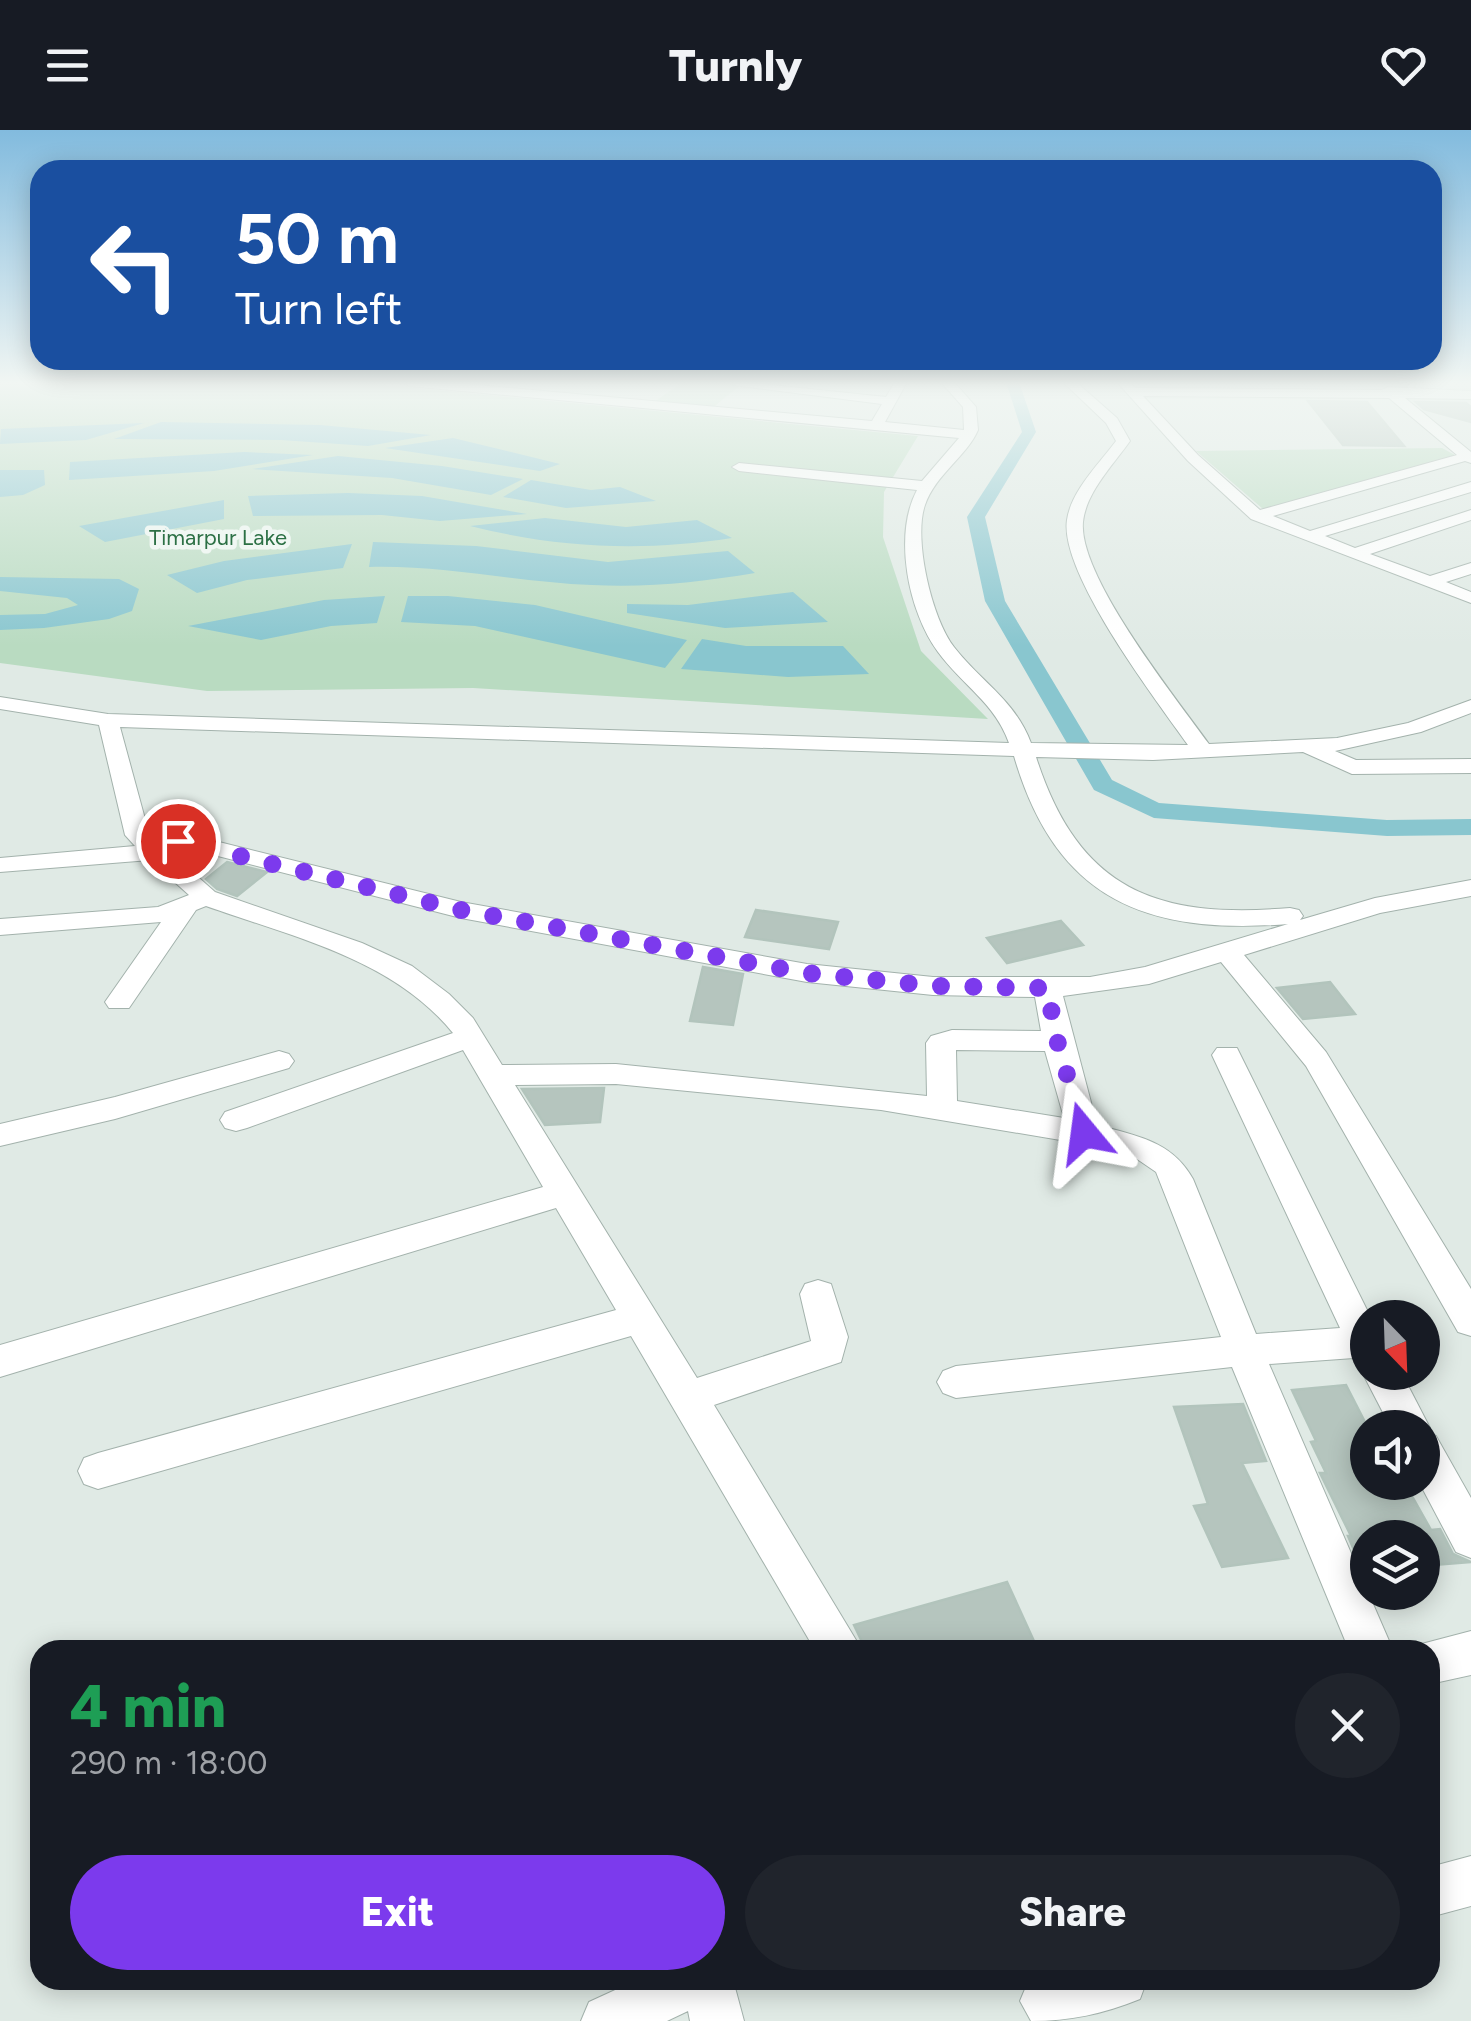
<!DOCTYPE html>
<meta charset="utf-8">
<style>
body{margin:0;font-family:Figtree,sans-serif;background:#20242c;color:#f1f3f6;height:100vh;display:flex;flex-direction:column;font-size:38px;white-space:nowrap}
*{box-sizing:border-box;margin:0}
p{font-size:32px;color:#9ea1a6}
.icon{flex:none;width:55px;height:55px;fill:none;stroke:currentColor;stroke-width:2;stroke-linecap:round;stroke-linejoin:round}
.map{position:relative;flex:1;overflow:hidden}
.panel{position:absolute;left:30px;top:1510px;width:1410px;height:350px;display:flex;flex-direction:column;background:#171b24;border-radius:30px;box-shadow:0 5px 25px #0003}
.panel>*{flex:none}
.guide{position:absolute;left:30px;top:30px;width:1412px;height:210px;border-radius:30px;box-shadow:0 5px 25px #0003;background:#1a4fa0;color:#fff;overflow:hidden}
.needle{width:65px;rotate:157deg}
.fabs{position:absolute;left:1350px;top:1170px;display:grid;gap:20px}
.fabs a{display:grid;place-items:center;width:90px;height:90px;border-radius:50%;background:#171b24;box-shadow:0 5px 25px #0003;font-size:50px}
.pin{position:absolute;display:grid;place-items:center;width:85px;height:85px;color:#fff;margin:-42px;border:5px solid #fff;border-radius:50%;box-shadow:0 2px 10px #0007}
.me{position:absolute;width:110px;margin:-55px;rotate:344deg;stroke-linejoin:round;filter:drop-shadow(0 0 8px #0008)}
.turn{display:flex;align-items:center;gap:35px;height:210px;padding:0 40px;font-size:45px}
.turn .icon{width:130px;height:130px;stroke-width:2.5}
.turn b{display:block;font-size:70px;line-height:85px}
.round{display:grid;place-items:center;flex:none;width:105px;height:105px;border-radius:52px;background:#20242c}
.headline{display:flex;align-items:center;justify-content:space-between;height:170px;padding:0 40px}
h1{font-size:60px;font-weight:800;line-height:75px;color:#1e9e55}
.button{display:flex;gap:20px;margin-top:auto;padding:20px 40px}
.button a{flex:1;height:115px;border-radius:60px;background:#7c3aed;color:#fff;font-size:40px;font-weight:800;line-height:115px;text-align:center}
.button a+a{background:#20242c;color:#f1f3f6}
header{display:flex;justify-content:space-between;align-items:center;height:130px;padding:0 40px;background:#171b24;font-size:45px;font-weight:800}
.map>svg:first-child{display:block}
.green{fill:#b9dbc1}
.water{fill:#89c6cf}
.lines{fill:none;stroke-linecap:round;stroke-linejoin:round}
.canal{fill:#89c6cf;fill-rule:evenodd}
.building{fill:#b5c5be;stroke:#b2c4bc;stroke-width:2.5}
.minor-casing{stroke:#a3b2ac;stroke-width:2}
.minor{fill:#fff;fill-rule:evenodd}
.route{stroke:#7c3aed;stroke-width:18;stroke-dasharray:0 32.4}
.labels{text-anchor:middle;dominant-baseline:central;stroke-width:9;stroke-linejoin:round;paint-order:stroke}
.far-park-label{font-size:22px;fill:#2c7045;stroke:#f0f7f3}
</style>
<header><svg class="icon" aria-label="menu" viewBox="0 0 24 24"><path d="M4 6h16M4 12h16M4 18h16"/></svg>Turnly<svg class="icon" aria-label="heart" viewBox="0 0 24 24"><path d="M12 20l-8-8c-3-5 5-10 8-4 3-6 11-1 8 4z"/></svg></header>
<div class="map">
<svg width="1471" height="1891" viewBox="0 0 1471 1891">
<rect width="100%" height="100%" fill="#e0eae5"/>
<path class="green" d="M0 252H351L918 306 884 362 883 407 921 521 988 589 473 558 207 561 0 533Z
M683 252H744L710 280 651 274Z
M1442 318 1455 325 1263 379 1196 321Z"/>
<path class="water" d="M161 292 320 295 431 305 368 316 281 310 114 309Z
M144 293 86 310 0 314 1 299Z
M453 308 560 334 540 341 385 318Z
M244 322 313 325 214 341 69 350 70 332Z
M338 326 442 336 523 349 491 365 392 348 252 339Z
M0 340H44L45 355 23 365 0 367Z
M531 350 591 360 620 357 656 371 566 378 503 367Z
M348 363 422 366 527 384 440 391 382 385 253 386 248 366Z
M224 370V389L105 412 79 396Z
M545 388 626 397 697 390 732 408C642 422 558 418 470 396Z
M373 412 476 416 608 432 728 421 755 443C701 452 647 458 592 455 517 452 444 435 369 437Z
M352 414 343 438 247 450 197 463 167 445 224 431Z
M0 447 119 449 139 459 132 481 109 489 44 498 0 500V485L45 484 78 475 67 468 0 461Z
M793 462 828 492 725 498 627 483V474L688 475Z
M385 466 377 493 331 496 261 510 188 496 324 470Z
M408 466H448L535 475 687 510 665 538 475 496 401 492Z
M702 509 746 516H843L869 544 788 547 681 539Z"/>
<g class="lines">
<path class="canal" d="M1006 252H1019L1036 302 985 387 1005 471 1112 650 1159 673 1387 690 1471 689V705L1387 706 1154 688 1094 660 985 471 967 387 1022 302Z"/>
</g>
<path class="building" d="M1308 271 1367 272 1404 316 1343 315Z
M1416 272 1466 273 1471 277V292L1424 279Z
M227 732 267 742 237 766 217 759 206 749Z
M756 780 838 792 829 819 745 807Z
M1061 791 1083 815 1007 833 987 808Z
M703 837 743 844 733 895 690 891Z
M1330 852 1355 884 1303 889 1277 858Z
M604 958 600 992 545 995 522 959Z
M1346 1255 1368 1298V1352H1404L1431 1400 1440 1399 1453 1424 1471 1432 1422 1436V1408H1368V1441H1363L1348 1406H1351L1320 1343H1326L1311 1312 1316 1311 1292 1260Z
M1243 1274 1266 1331 1242 1333 1288 1428 1222 1437 1194 1376 1208 1374 1174 1277Z
M1007 1452 1038 1520H866L854 1495Z"/>
<g class="lines">
<g class="minor-casing">
<path id="minor" d="M403 252H444L872 291 882 274 733 255 742 252 886 267 895 252H907L885 292 964 300 963 277 941 252H954L976 277 978 300C967 326 935 345 925 375 913 409 932 489 954 517 981 552 1015 570 1031 613L1188 615C1156 570 1059 443 1067 390 1071 361 1099 334 1116 311L1106 293 1063 252H1076L1117 288 1130 311C1114 334 1086 362 1083 392 1078 446 1176 568 1209 614L1337 608 1408 593 1471 570V583L1421 602 1335 621 1356 630 1471 629V643L1352 644 1303 622 1153 630 1036 627C1079 761 1157 789 1290 778L1299 780 1303 786 1300 790 1375 768 1471 750V766L1380 783 1244 825 1326 922 1471 1159V1206L1458 1202 1306 936 1221 832 1149 854 1063 866 1097 995C1137 1006 1172 1011 1193 1049L1256 1204 1340 1198 1212 925 1217 918H1237L1371 1188H1368V1242H1401L1430 1298 1428 1303 1436 1306 1471 1368V1428L1456 1422 1419 1352H1422V1298H1391L1362 1242 1366 1234 1354 1228 1269 1234 1393 1520H1349L1232 1237 956 1268 943 1263 937 1252 943 1241 956 1236 1221 1207 1156 1042 1137 1029 1084 1014 881 980 616 954 515 955 697 1248 811 1211 800 1164 805 1154 818 1150 831 1154 848 1207 841 1232 714 1275 862 1520H815L631 1206 98 1359 84 1354 78 1341 84 1328 98 1323 616 1180 556 1078 0 1247V1215L543 1057 463 920 247 998 236 1001 225 998 220 990 225 982 453 903C393 829 293 807 206 776L196 780 129 878H109L105 872 161 792 0 805V789L158 777 189 765 150 730 0 742V728L135 716 125 705 99 595 0 579V567L108 584 1009 613C995 573 962 555 938 522 908 481 893 405 917 360L739 341 732 337 739 333 922 351 959 308 409 256ZM120 597 1014 626C1056 770 1146 805 1288 794L1145 837 1090 847H933L807 834 461 772 211 710 148 700ZM164 717 210 724 461 788 807 852 933 865 1035 867 1041 901 952 900 931 906 926 913 927 966 616 934 502 935 473 888 449 864 412 836 362 813 215 762ZM956 920 1045 921 1064 988 957 971Z
M1117 252H1129L1136 258 1382 260 1388 257 1471 261V269L1405 268 1471 322V333L1465 331 1273 386 1310 401 1471 352V362L1325 406 1355 418 1471 380V390L1370 424 1430 446 1471 433V444L1446 452 1471 462V473L1251 389 1188 331ZM1143 266 1389 268 1457 325 1260 380 1198 325Z
M279 921 289 924 294 931 289 938 115 989 0 1016V994L115 967Z
M1471 1501V1545L1430 1554V1520H1413L1414 1516Z
M1471 1726V1776L1430 1787V1737Z
M637 1850H733L744 1891H690L688 1881 667 1891H581L589 1872Z
M1033 1850H1147L1140 1869C1103 1884 1070 1891 1031 1891L1020 1871 1028 1852Z"/>
</g>
<use href="#minor" class="minor"/>
</g>
<linearGradient id="sky" x2="0" y2="1"><stop stop-color="#82bbde"/><stop offset="0.49" stop-color="#f1f6f3"/><stop offset="1" stop-color="#f1f6f3" stop-opacity="0"/></linearGradient>
<rect width="1471" height="516" fill="url(#sky)"/>
<g class="lines">
<path class="route" d="M178 711 461 780 806 843 934 856 1047 858 1057 910 1084 1003"/>
</g>
<g class="labels">
<g class="far-park-label">
<text x="218" y="407">Timarpur Lake</text>
</g>
</g>
</svg>
<div class="fabs">
<a><svg class="needle" viewBox="-14 -14 28 28"><path d="M0-13l5 13h-10z" fill="#e53935"/><path d="M0 13l5-13h-10z" fill="#9ea1a6"/></svg></a>
<a><svg class="icon" aria-label="sound" viewBox="0 0 24 24"><path d="M4 9h4l5-4v14l-5-4H4zM17 9q2 3 0 6"/></svg></a>
<a><svg class="icon" aria-label="layers" viewBox="0 0 24 24"><path d="M12 4l9 5-9 5-9-5zM3 14l9 5 9-5"/></svg></a>
</div>
<div class="pin" style="left:178px;top:711px;background:#d93025"><svg class="icon" aria-label="arrive" viewBox="0 0 24 24"><path d="M6 21V4h12l-3 4 3 4H6"/></svg></div>
<svg class="me" style="left:1084px;top:1003px" viewBox="-20 -20 40 40"><path d="M0-17L14 15 0 8-14 15z" fill="#7c3aed" stroke="#fff" stroke-width="4"/></svg>
<div class="guide">
<div class="turn"><svg class="icon" aria-label="left" viewBox="0 0 24 24"><path d="M17 20v-9H6M10 6l-5 5 5 5"/></svg><div><b>50 m</b>Turn left</div></div>
</div>
<section class="panel">
<div class="headline"><div><h1>4 min</h1><p>290 m · 18:00</p></div><a class="round"><svg class="icon" aria-label="close" viewBox="0 0 24 24"><path d="M6 6l12 12M18 6L6 18"/></svg></a></div>
<div class="button"><a>Exit</a><a>Share</a></div>
</section>
</div>
